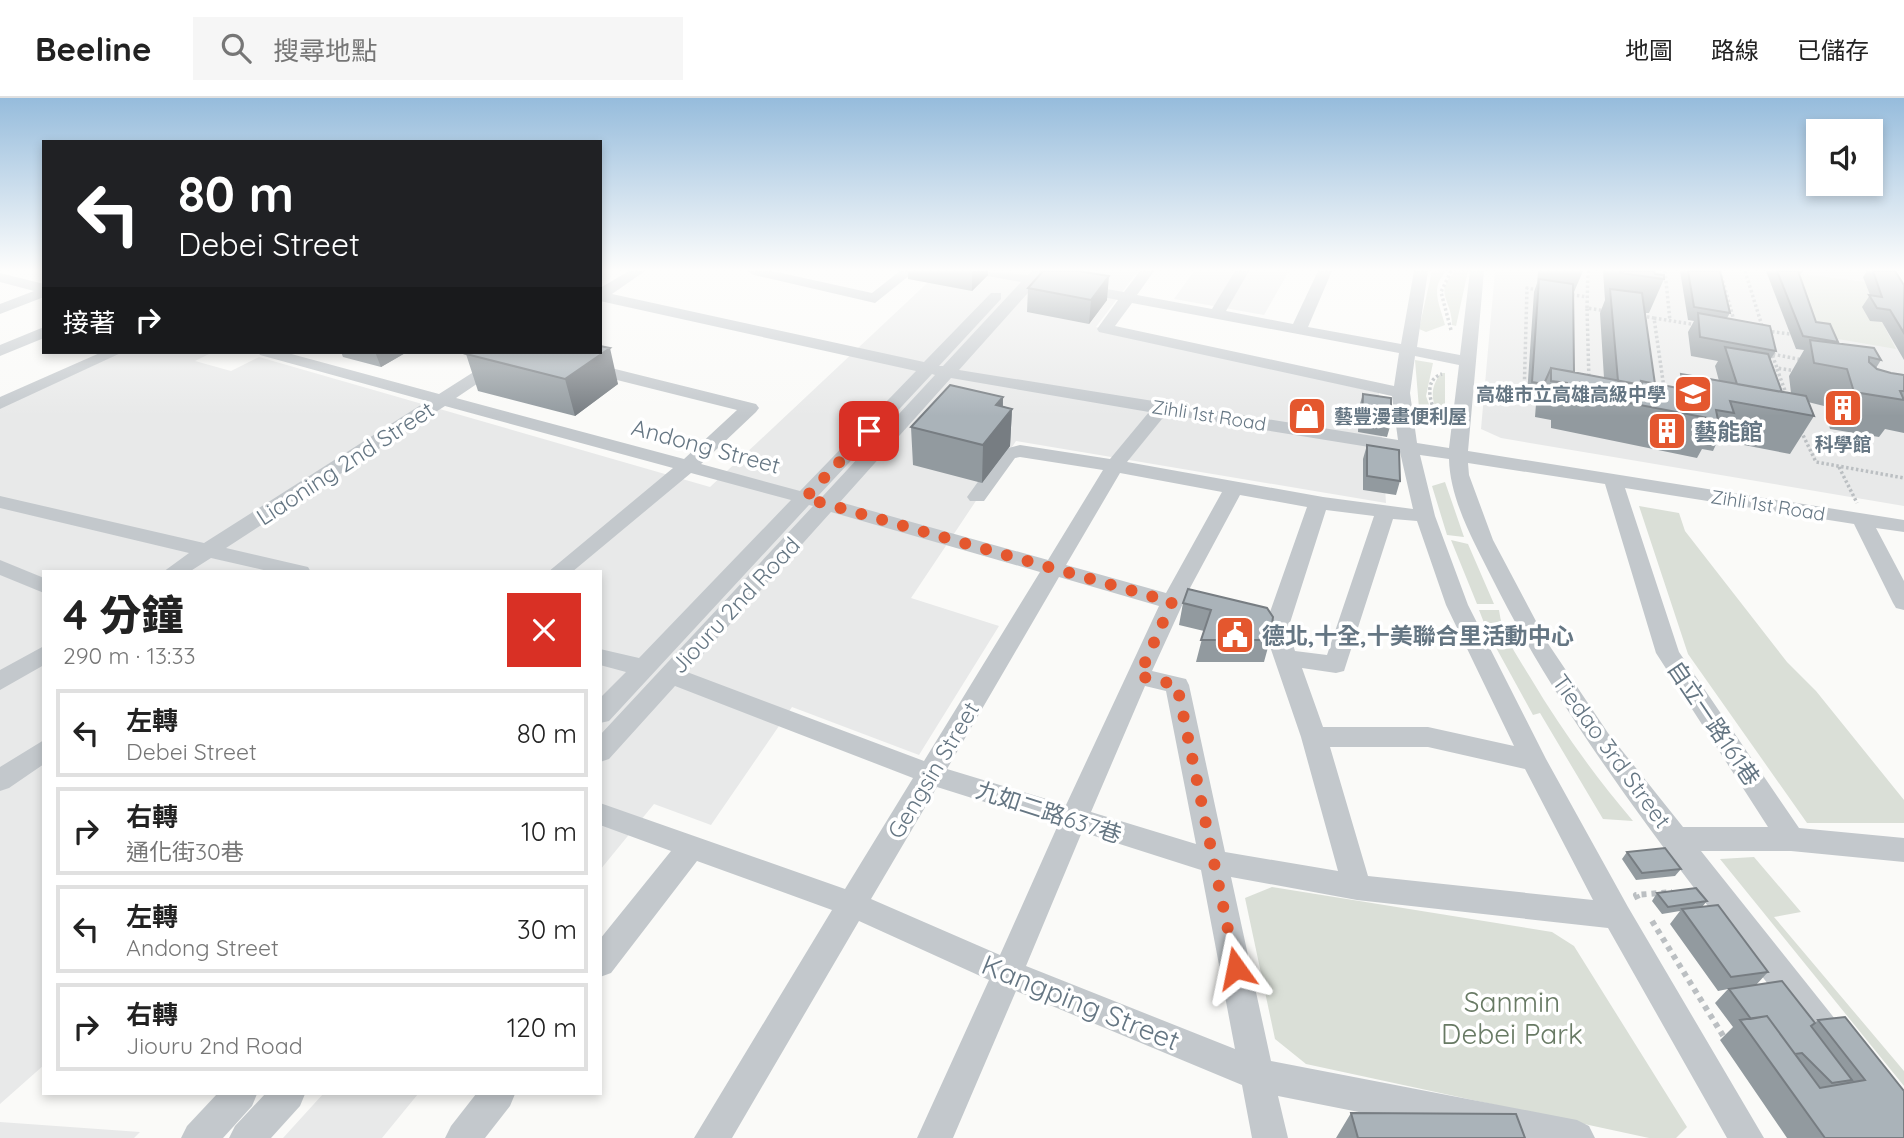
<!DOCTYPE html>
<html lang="zh-TW">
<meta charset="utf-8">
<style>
body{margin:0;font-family:Quicksand,"Noto Sans TC",sans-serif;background:#f6f6f6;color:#222;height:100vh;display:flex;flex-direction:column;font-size:26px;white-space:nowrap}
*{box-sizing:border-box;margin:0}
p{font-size:23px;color:#767676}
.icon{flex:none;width:38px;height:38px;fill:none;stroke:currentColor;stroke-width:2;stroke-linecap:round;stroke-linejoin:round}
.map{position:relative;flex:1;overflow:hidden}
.sheet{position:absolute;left:42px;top:472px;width:560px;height:525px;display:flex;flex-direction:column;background:#fff;border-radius:0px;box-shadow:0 4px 10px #0003}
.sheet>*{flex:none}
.banner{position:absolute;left:42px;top:42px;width:560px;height:214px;border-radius:0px;box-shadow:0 4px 10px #0003;background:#202124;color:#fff;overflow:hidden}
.buttons{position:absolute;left:1806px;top:21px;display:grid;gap:14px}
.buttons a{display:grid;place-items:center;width:77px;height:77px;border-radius:0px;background:#fff;box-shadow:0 4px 10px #0003;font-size:35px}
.pin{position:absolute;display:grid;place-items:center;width:60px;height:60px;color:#fff;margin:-30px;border-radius:14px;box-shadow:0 4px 10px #0006}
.me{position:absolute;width:77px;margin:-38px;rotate:348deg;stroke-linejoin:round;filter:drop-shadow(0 0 5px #0008)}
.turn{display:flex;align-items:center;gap:24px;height:147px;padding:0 21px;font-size:32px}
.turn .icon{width:91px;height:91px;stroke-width:2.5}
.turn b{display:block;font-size:49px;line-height:60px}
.then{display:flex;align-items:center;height:66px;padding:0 21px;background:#0003;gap:14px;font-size:26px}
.round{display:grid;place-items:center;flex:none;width:74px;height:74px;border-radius:0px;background:#f6f6f6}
.overview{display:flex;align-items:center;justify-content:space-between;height:119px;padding:0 21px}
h1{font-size:42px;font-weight:800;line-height:52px}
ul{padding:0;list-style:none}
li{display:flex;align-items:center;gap:21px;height:88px;margin:0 14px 10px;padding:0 7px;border:4px solid #e0e0e0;border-radius:0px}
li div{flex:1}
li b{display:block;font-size:26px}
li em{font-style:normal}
header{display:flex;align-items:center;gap:42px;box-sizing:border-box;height:98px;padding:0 35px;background:#fff;border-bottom:2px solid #e0e0e0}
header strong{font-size:33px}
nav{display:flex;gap:38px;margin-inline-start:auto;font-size:24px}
.search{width:490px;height:63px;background:#f6f6f6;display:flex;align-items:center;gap:18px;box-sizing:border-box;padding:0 24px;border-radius:0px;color:#767676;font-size:26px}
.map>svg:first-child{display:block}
.built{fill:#e8e9e9}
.green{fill:#dadfd7}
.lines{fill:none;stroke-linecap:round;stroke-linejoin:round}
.path-far1{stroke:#bbbfc2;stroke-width:3.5;stroke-dasharray:2.5 2.5;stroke-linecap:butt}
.path{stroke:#bbbfc2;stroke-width:6;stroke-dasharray:5 5;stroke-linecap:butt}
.minor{fill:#c3c8cc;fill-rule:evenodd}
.wall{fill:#929a9f}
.shaded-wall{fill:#777d82}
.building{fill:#aab3b9;stroke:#777d82;stroke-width:2}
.route{stroke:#e4572e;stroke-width:12;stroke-dasharray:0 21.6}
.labels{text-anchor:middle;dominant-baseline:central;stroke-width:7;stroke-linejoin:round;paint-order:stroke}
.far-poi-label{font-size:19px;font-weight:bold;fill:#657683;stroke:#fff;text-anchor:end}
.far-street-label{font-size:19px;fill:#657683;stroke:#fff}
.poi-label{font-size:23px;font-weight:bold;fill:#657683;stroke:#fff;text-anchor:start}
.street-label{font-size:23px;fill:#657683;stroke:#fff}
.near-park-label{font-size:28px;fill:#687a64;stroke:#fff}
.near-street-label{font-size:28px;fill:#657683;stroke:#fff}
</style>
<header>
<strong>Beeline</strong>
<div class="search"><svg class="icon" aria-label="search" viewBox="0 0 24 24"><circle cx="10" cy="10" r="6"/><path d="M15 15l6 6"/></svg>搜尋地點</div>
<nav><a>地圖</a><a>路線</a><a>已儲存</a></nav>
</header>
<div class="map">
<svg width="1904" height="1040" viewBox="0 0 1904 1040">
<rect width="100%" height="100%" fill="#fafaf8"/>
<path class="built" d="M940 173H1138L1096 229 1379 295 1386 405 1016 343 911 500 999 528 919 657 792 609 711 727 654 706 600 772V474H44V967L0 1006V310L122 254H213L195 263 231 273 259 259 710 389Z
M1194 173H1289L1264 217 1174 201Z
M1495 173H1904V408L1501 340 1481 331Z
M323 996H418L382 1040H283Z
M0 1024 140 1034 134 1040H0Z"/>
<path class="green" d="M1432 173H1447C1429 189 1440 207 1445 227L1426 234 1419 231Z
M1455 173H1468L1456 228 1452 227C1452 201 1433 196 1455 173Z
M1787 174 1866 184 1875 211 1870 222 1882 224 1896 251 1809 236Z
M1415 262 1433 265 1426 298 1433 318 1431 324 1420 322Z
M1441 275H1445V324L1442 323C1432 305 1428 292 1441 275Z
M1445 384 1464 439 1447 437 1432 388Z
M1639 408 1679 415 1685 433 1787 564 1816 593 1904 702V725H1807L1688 556Z
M1451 442 1468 446 1494 506H1477Z
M1479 512H1499C1502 538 1517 557 1530 579 1561 631 1594 677 1633 723L1603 721 1540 615 1533 617 1488 535Z
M1754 759 1801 814 1774 819 1904 973V988L1720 761Z
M1272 789 1552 834 1574 848 1687 1029 1676 1040H1649L1306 966 1275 941 1245 800Z"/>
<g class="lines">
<path class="path-far1" d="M1451 173 1441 194 1451 232
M1665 173 1670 223
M1720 173 1735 226
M1745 173 1763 231
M1538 192 1527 190 1524 300 1541 303
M1567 196 1587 199
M1587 210 1588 173
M1642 218 1654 220 1664 290
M1654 220 1697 227
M1767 233 1790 236
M1777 271 1787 298
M1796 273 1777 270 1772 256 1803 262
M1589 283 1587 210 1606 213
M1440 325C1433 311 1420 283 1442 276
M1801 333 1816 364 1904 380
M1839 369 1857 405"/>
<path class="path" d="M1638 801 1636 797 1672 794
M1652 823 1727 944"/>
<path class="minor" d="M629 173H645L612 196 924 264 991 195H1001V201L939 268H943L1021 184 976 176 974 173 1028 177 1032 173H1047L1042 179 1049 181V187H1035L959 272 1398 342 1392 298 1099 234 1097 231 1118 202 1072 193 1070 190 1077 186 1124 194 1140 173H1154L1137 197 1212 211 1235 173H1249L1226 213 1293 226 1318 173H1332L1308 229 1401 246 1414 173H1428L1417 249 1460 257 1470 173H1484L1468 353 1904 422V434L1876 430 1904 483V512L1896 510 1893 505 1854 426 1625 390 1679 554 1799 730 1904 740V764L1791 753H1701L1847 936 1851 947 1847 958 1835 963 1823 958C1707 804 1579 654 1492 480 1474 444 1450 402 1449 361L1420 357 1435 418 1468 507 1546 661 1628 809 1764 1040H1727L1608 830 1357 802 1231 779 1271 963 1577 1022 1589 1028 1595 1040H1490L1278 998 1288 1040H1252L1242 987 1016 893 953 1040H917L989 882 859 823 732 1040H694L832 812 697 763 611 875 600 879V841L671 753 600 727V705L845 791 913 680 675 588 609 661 600 664V637L813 408 809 407 609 623 600 625V600L626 574 600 567V551L639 560 791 402 691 375 572 474H548L673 370 445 308 226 450 308 469 311 474H272L211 460 189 474H163L189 455 0 410V398L204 445 427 303 260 257 258 254H284L439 296 505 254H524L456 300 684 361 737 312 581 273 579 269 581 265 587 264 756 306 759 310 756 314 701 366 800 393 916 273 600 203V190ZM1132 205 1399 255 1394 288 1115 228ZM1415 258 1459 267 1449 350 1417 345 1410 295ZM932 276 935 277 822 399 818 398ZM951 280 1149 314 1110 361 1020 347 1001 352 967 399 970 403H984L1015 360 1020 359 1103 372 1048 462 840 404ZM1166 316 1400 354 1413 411 1323 399 1127 364ZM1468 365 1605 386 1656 555 1768 729H1683L1608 635 1547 544 1493 442 1469 377ZM1120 375 1222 394 1166 495 1066 467ZM1240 397 1307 409 1264 531 1301 639 1338 773 1225 754 1189 587 1186 581 1152 573 1190 490ZM1326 412 1374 418 1327 557 1295 553 1288 531ZM831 414 1040 474 924 663 687 574ZM1393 421 1417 423 1446 507 1514 648 1428 629H1323L1302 570 1336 575 1344 573ZM1059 479 1159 508 1066 707 947 671ZM1145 588 1166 593 1196 746 1091 714ZM1330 649H1428L1525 671 1593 802 1368 778ZM937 689 1058 727 1000 857 871 801ZM1082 734 1201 772 1235 951 1026 868Z
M747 173H772L872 195 900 173H915L875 205 754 177Z
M0 175 44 186V199L0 216V206L34 193 0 184Z
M44 229V240L0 258V247Z
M102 254H123L0 311V299Z
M0 462 44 480V495L0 477Z
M44 548V567L0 592V572Z
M44 642V666L9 690 0 693V669Z
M217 996H257L252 1008 223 1040H181L187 1028Z
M265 996H305L300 1008 271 1040H229L235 1028Z
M476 996H515L510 1008 485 1040H445L451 1028Z"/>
</g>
<path class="wall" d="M908 173H988V177L972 193 908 181Z
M1538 173H1583L1574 194H1573L1574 274 1604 280 1600 215 1605 202 1603 173H1654L1655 176 1664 181 1649 215H1645L1655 286 1674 289 1681 276 1719 283 1715 268 1718 263 1691 258 1688 234 1694 223 1688 222 1680 173H1720L1730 215 1727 220 1776 253 1770 262 1782 294 1791 295 1789 278 1804 252 1796 251 1766 173H1803L1801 176 1799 175 1816 224 1838 244 1837 245 1881 262 1876 270 1891 275 1904 277V335L1885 331 1879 339 1830 331 1824 308 1808 304 1814 318 1790 356 1718 342 1713 353 1702 351 1697 360 1551 330V322L1535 319 1536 306 1538 299 1527 297 1534 194 1537 185Z
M1867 173H1895L1904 187V262L1882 224 1870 223 1862 209 1870 197 1863 179Z
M1028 190 1107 202 1089 226 1027 214Z
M341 254H407L381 269 343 259Z
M600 254 618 286 575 318 478 293 466 256Z
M1363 296 1391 325 1387 339 1358 334 1359 309Z
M1003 299V308L1012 311 1010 348 982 385 913 367 911 329Z
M1367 347 1400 383 1396 397 1363 392V361Z
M1188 491 1270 542 1264 564H1196L1204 533 1179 527 1183 505Z
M1627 754 1681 771 1675 778 1636 782 1622 761Z
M1657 795 1707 803 1702 809 1768 874 1756 887 1815 925 1818 922 1845 919 1904 1040H1787L1720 942 1733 929 1715 905 1728 891 1718 893 1670 826 1680 813 1662 816 1652 803Z
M1351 1015 1525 1040H1336Z"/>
<path class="shaded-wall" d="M972 173H988V177L972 193Z
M1109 178 1107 202 1089 226 1091 202Z
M610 250 618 286 575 318 565 281Z
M375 254H407L381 269Z
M1003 299 1002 323 1012 311 1010 348 982 385 983 347 996 307Z"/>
<path class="building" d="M1043 173H1078L1109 178 1091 202 1028 190Z
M1620 173H1654L1655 176 1664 177V181L1620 175Z
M1688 173H1720L1730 215 1694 209Z
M1777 173H1798L1816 224 1830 226 1838 244 1803 238Z
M1873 173H1895L1904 187V235L1890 212 1877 210 1869 197 1882 199Z
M1539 181 1573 186 1574 274 1551 270 1544 286 1532 284Z
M1610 191 1642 195 1655 286 1641 283 1639 287 1618 283Z
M1698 215 1770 228 1776 253 1700 239Z
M1810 242 1874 250 1881 262 1869 259V264L1877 271 1891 275 1904 277V293H1900L1904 302 1854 294 1847 271 1814 265Z
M600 248 610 250 565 281 466 256 470 254H600Z
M1725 249 1768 256 1782 294 1737 286Z
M1551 270 1642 287 1641 283 1683 291 1681 276 1806 298 1814 318 1730 303 1734 315 1716 312 1718 322 1567 293V285L1551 283Z
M950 287 1003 299 996 307 1012 311 983 347 911 329Z
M1363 296 1391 300V325L1362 321Z
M1367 347 1399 352 1400 383 1367 378Z
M1188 491 1267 510 1273 519 1270 542H1201L1211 512 1183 505Z
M1665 750 1681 771 1642 775 1627 754Z
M1696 790 1707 803 1668 809 1657 795Z
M1718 807 1768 874 1731 879 1682 811Z
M1782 883 1815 925 1811 928 1852 982 1832 985 1802 955 1795 956 1767 918 1751 921 1729 891Z
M1767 918 1820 990 1865 982 1818 922 1845 919 1904 993V1040H1825L1740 922Z
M1351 1015 1516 1016 1525 1040H1358Z"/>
<linearGradient id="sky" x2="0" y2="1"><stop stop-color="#96bcdc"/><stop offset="0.54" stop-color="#fdfdfc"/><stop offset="1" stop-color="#fdfdfc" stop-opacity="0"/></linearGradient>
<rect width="1904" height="318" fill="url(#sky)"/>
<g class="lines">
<path class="route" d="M869 333 805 400 1172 504 1139 578 1177 587 1236 870"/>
</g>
<defs>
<g id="school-square" transform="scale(2.0125)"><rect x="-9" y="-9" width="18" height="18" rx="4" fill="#e4572e" stroke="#fff"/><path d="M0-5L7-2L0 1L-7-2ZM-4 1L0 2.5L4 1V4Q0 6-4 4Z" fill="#fff"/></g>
<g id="building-square" transform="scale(2.0125)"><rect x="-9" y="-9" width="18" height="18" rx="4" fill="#e4572e" stroke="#fff"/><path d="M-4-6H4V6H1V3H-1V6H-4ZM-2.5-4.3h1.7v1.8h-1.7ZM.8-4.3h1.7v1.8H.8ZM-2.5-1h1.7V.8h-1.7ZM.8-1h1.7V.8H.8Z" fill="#fff"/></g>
<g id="shop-square" transform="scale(2.0125)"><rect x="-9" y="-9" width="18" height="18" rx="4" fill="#e4572e" stroke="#fff"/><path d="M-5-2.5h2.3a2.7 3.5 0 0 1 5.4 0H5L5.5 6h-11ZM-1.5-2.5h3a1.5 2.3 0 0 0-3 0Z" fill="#fff"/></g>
<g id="civic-square" transform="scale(2.0125)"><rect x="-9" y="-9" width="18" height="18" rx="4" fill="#e4572e" stroke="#fff"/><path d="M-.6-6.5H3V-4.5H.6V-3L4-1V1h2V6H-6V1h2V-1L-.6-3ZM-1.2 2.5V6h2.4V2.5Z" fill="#fff"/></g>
</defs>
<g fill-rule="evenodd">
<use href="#school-square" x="1693" y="296"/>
<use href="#building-square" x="1843" y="310"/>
<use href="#shop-square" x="1307" y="318"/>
<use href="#building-square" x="1667" y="333"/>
<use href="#civic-square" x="1235" y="537"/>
</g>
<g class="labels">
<g class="far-poi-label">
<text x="1666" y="296">高雄市立高雄高級中學</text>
<text x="1334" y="318" text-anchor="start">藝豐漫畫便利屋</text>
<text x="1843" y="346" text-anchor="middle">科學館</text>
</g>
<g class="far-street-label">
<text transform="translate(1209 317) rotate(9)">Zihli 1st Road</text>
<text transform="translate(1768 407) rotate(9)">Zihli 1st Road</text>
</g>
<g class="poi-label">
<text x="1694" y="333">藝能館</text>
<text x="1262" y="537">德北,十全,十美聯合里活動中心</text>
</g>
<g class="street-label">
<text transform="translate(706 348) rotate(15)">Andong Street</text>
<text transform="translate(345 365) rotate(-33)">Liaoning 2nd Street</text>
<text transform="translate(735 507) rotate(-47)">Jiouru 2nd Road</text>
<text transform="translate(1714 625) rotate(56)">自立一路161巷</text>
<text transform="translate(1612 653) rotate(54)">Tiedao 3rd Street</text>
<text transform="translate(933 672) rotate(-59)">Gengsin Street</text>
<text transform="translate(1049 714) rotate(18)">九如二路637巷</text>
</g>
<g class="near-park-label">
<text x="1512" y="903">Sanmin<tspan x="1512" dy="32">Debei Park</tspan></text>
</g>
<g class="near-street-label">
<text transform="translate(1081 904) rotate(22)">Kangping Street</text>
</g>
</g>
</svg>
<div class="buttons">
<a><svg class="icon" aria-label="sound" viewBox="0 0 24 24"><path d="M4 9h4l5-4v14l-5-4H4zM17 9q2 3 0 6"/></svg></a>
</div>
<div class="pin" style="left:869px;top:333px;background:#d93025"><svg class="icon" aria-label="arrive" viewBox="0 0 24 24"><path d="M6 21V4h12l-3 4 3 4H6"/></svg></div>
<svg class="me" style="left:1236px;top:870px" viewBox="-20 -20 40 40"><path d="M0-17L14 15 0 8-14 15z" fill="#e4572e" stroke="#fff" stroke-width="4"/></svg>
<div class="banner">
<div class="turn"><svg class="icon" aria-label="left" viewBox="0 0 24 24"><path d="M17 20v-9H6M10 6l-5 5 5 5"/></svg><div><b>80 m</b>Debei Street</div></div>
<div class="then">接著<svg class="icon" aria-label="right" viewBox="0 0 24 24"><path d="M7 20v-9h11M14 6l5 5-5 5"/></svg></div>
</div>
<section class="sheet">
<div class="overview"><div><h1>4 分鐘</h1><p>290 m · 13:33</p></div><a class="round" style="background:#d93025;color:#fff"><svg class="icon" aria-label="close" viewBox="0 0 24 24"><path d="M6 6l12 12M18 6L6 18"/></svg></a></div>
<ul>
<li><svg class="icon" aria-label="left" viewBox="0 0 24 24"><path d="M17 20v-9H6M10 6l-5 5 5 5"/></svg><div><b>左轉</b><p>Debei Street</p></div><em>80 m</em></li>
<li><svg class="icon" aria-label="right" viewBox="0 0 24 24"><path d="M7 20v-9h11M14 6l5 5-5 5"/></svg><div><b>右轉</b><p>通化街30巷</p></div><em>10 m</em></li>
<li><svg class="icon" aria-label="left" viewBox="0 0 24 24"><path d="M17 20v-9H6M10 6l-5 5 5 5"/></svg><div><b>左轉</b><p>Andong Street</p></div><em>30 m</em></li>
<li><svg class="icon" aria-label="right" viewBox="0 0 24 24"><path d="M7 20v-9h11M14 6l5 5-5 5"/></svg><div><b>右轉</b><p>Jiouru 2nd Road</p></div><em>120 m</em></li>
</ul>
</section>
</div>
